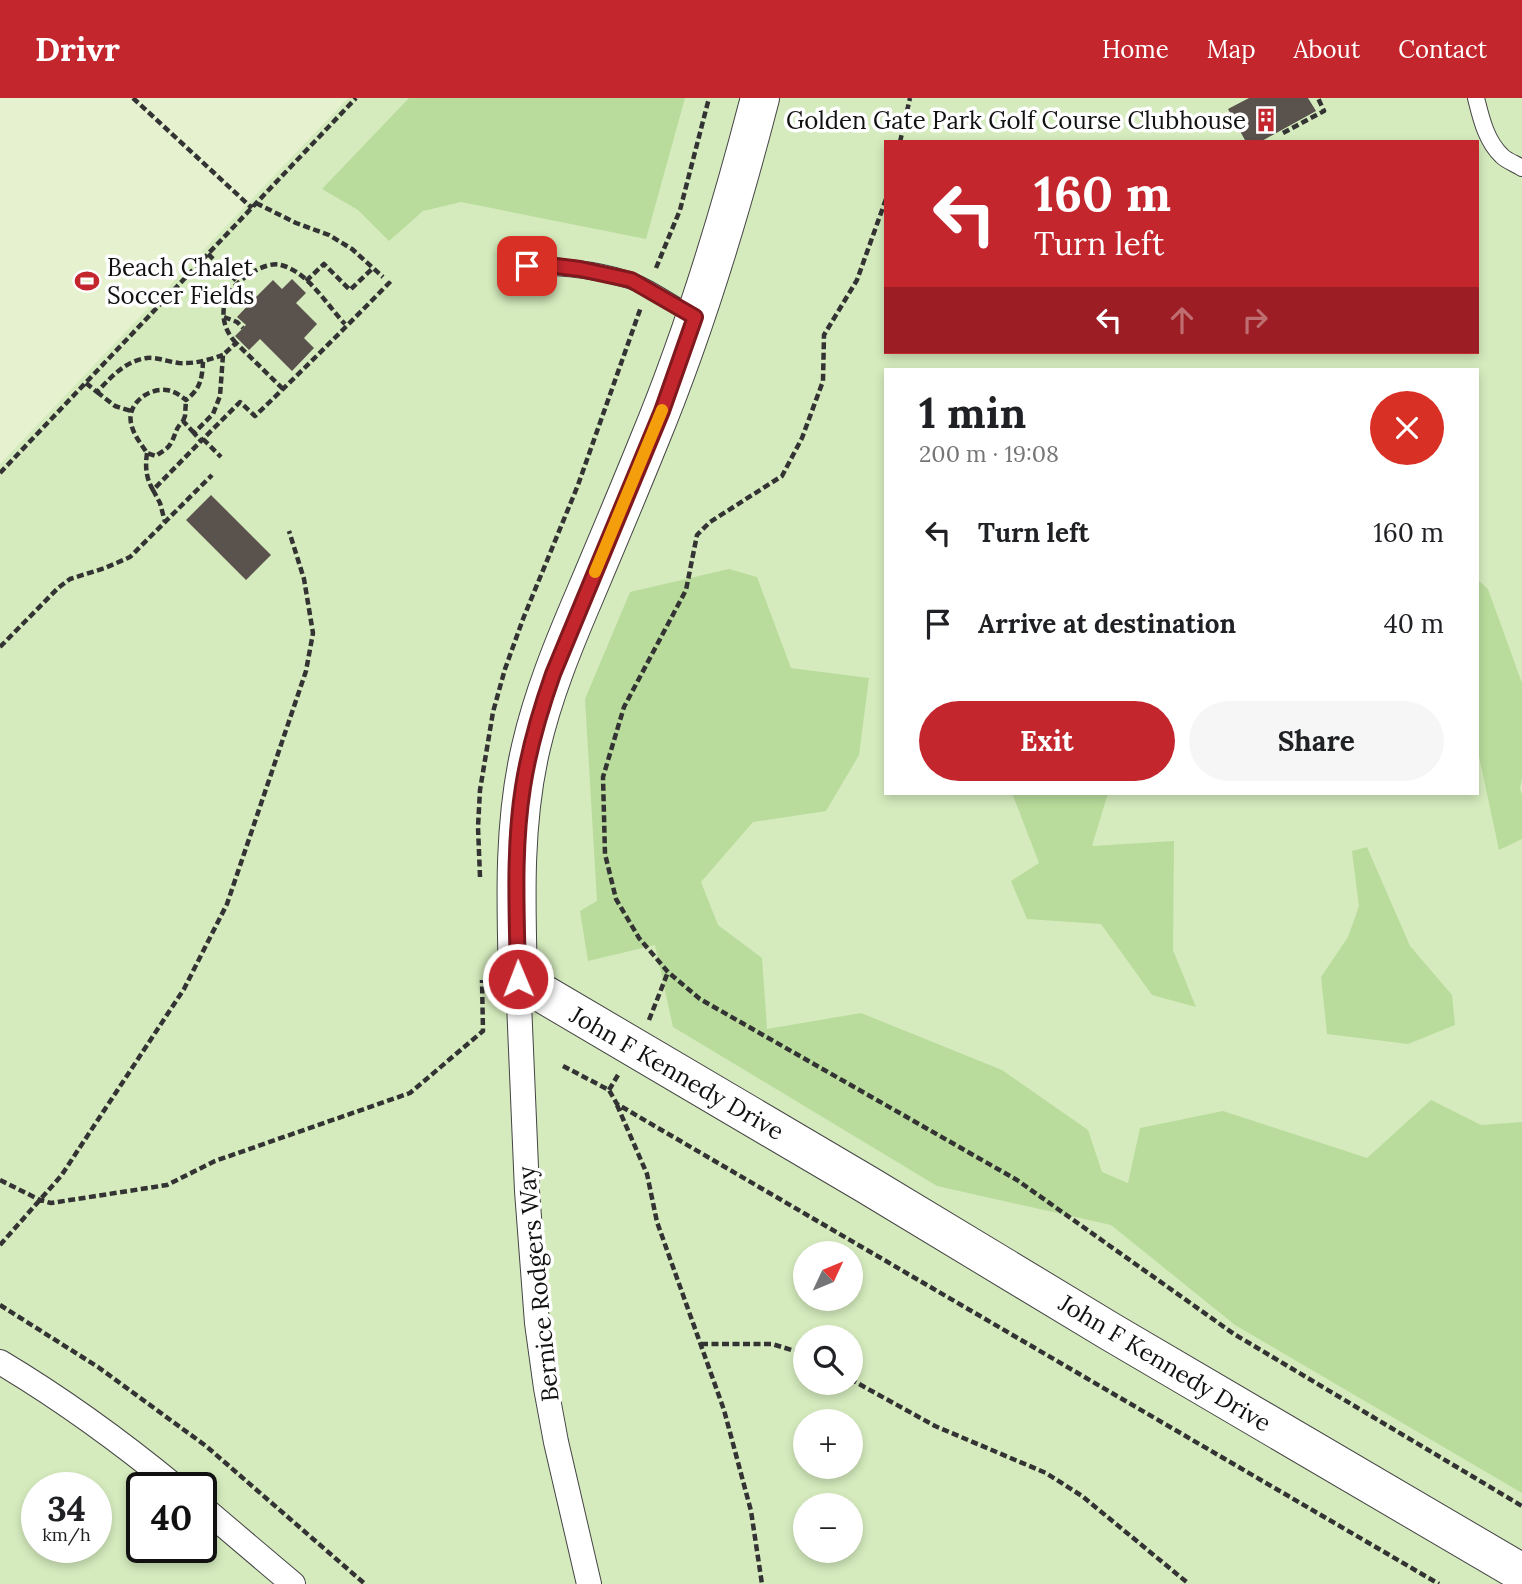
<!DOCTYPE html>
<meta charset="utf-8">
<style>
body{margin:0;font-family:Lora,serif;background:#f6f6f6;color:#202124;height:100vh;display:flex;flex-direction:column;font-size:26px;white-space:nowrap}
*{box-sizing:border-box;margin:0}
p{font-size:23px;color:#757577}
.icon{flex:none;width:38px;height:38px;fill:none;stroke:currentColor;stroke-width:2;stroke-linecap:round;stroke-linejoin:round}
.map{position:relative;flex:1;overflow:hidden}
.sheet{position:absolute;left:884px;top:270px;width:595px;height:427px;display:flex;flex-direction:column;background:#fff;border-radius:0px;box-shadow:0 4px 10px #0003}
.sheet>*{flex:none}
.banner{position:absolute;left:884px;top:42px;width:595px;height:214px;border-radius:0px;box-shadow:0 4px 10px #0003;background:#c4262e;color:#fff;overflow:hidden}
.needle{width:46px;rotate:46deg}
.controls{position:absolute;left:793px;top:1143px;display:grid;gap:14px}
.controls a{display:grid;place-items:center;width:70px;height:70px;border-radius:50%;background:#fff;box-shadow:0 4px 10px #0003;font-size:35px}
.speed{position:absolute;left:21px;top:1374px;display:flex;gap:14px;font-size:35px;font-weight:700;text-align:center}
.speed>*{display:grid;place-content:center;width:91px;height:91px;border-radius:50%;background:#fff;box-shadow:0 4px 10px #0003;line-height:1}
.speed small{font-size:18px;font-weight:400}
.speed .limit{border:4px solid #111;border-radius:10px;background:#fff;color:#111}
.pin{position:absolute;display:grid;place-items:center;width:60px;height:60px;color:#fff;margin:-30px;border-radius:14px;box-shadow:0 4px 10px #0006}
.me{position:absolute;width:77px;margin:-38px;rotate:359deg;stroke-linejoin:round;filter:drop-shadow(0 0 5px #0008)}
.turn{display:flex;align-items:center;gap:24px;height:147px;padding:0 35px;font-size:32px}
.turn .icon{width:91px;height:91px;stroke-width:2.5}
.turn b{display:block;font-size:49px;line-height:60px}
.lanes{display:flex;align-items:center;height:66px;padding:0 35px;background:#0003;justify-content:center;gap:35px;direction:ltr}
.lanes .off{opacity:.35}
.round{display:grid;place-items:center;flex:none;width:74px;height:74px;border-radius:37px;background:#f6f6f6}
.headline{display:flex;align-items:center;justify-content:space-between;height:119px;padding:0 35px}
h1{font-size:42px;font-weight:700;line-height:52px}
.primary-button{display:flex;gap:14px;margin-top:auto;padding:14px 35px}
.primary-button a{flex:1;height:80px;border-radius:42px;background:#c4262e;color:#fff;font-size:28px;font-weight:700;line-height:80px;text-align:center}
.primary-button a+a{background:#f6f6f6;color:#202124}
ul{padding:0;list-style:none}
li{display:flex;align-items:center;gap:21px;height:91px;padding:0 35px}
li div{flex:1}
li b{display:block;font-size:26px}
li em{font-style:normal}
header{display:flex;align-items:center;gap:42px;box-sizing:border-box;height:98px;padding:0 35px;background:#c4262e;color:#fff}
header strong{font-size:33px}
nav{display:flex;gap:38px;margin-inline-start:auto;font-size:24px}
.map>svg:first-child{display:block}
.green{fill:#d5ebbd;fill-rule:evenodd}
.forest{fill:#b9dc9c}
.pitch{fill:#e6f2cf}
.building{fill:#5a524d}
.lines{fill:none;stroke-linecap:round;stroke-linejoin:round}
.service-casing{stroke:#444;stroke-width:18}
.pedestrian-casing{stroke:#444;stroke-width:26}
.tertiary-casing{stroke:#444;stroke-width:40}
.path{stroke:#333;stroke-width:4.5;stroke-dasharray:7 3.5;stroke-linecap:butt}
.service{stroke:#fff;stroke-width:16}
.pedestrian{stroke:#fff;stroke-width:24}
.tertiary{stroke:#fff;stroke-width:38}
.route-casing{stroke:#7f191e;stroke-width:18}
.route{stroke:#c4262e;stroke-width:12}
.slow{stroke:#f59e0b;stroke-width:12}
.labels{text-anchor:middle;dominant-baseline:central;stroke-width:7;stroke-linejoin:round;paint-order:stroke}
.poi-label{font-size:24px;fill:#111;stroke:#fff;text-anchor:end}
.street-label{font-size:24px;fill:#111;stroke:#fff}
</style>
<header>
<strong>Drivr</strong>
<nav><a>Home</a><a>Map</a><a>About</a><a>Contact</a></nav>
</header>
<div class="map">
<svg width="1522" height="1486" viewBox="0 0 1522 1486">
<rect width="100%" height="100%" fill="#fffdf5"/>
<path class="green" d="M0 0H1522V1486H0ZM886 44H1477V254H886ZM886 271H1477V695H886ZM805 1155H850V1200H805ZM805 1239H850V1284H805ZM805 1323H850V1368H805ZM37 1390H96V1449H37ZM142 1390H201V1449H142ZM805 1407H850V1452H805Z"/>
<path class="forest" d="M409 0H685L646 141 461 104 423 113 389 143 358 112 322 91Z
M729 471 757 479 791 570 869 580 859 657 826 713 753 724 701 784 718 827 762 860 767 931 861 915 1002 972 1088 1032 1102 1074 1128 1085 1140 1030 1223 1013 1367 1060 1431 1002 1481 1027 1522 1024V1395L1235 1227 1111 1127 937 1088 673 929 655 847 588 863 580 813 597 803 585 601 630 494Z
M1477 481 1488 491 1522 585V681L1520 690 1522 697V741L1499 752 1477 649Z
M1012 695H1108L1092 748 1174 743 1173 852 1196 909 1152 897 1101 826 1027 821 1011 783 1039 765Z
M1367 749 1410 848 1452 897 1455 927 1408 946 1327 936 1321 879 1348 839 1359 808 1352 753Z"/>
<path class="pitch" d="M0 0H348L0 366Z"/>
<path class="building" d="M1249 0H1308L1316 13 1260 44H1246L1228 11Z
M292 181 306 195 296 205 317 226 304 240 314 250 292 273 260 241 249 252 235 238 246 227 237 219 254 201 273 182 282 191Z
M211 397 271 457 246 482 186 422Z"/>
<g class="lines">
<g class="service-casing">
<path id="service" d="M1476 0C1481 20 1486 43 1502 58 1507 63 1516 66 1522 70
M516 168C554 168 592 170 629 182 648 188 676 208 695 219"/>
</g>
<g class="pedestrian-casing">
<path id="pedestrian" d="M518 881 527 1093 537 1225 546 1290 556 1344 589 1486
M0 1264C62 1301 121 1344 177 1390
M201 1408 293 1486"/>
</g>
<g class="tertiary-casing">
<path id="tertiary" d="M760 0C730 116 695 232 649 343 628 395 606 447 584 499 563 548 543 597 531 649 513 725 516 805 518 881L866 1086 1111 1234 1522 1475"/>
</g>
<path class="path" d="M133 0 252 110
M1283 35 1324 13 1318 0
M900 44 910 0
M886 101 857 182 824 237 823 283 802 340 782 378 710 424 697 437 686 492 624 609 603 679 605 756 616 801 639 840 668 874 700 901 1017 1082 1234 1236 1522 1408
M256 105 296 125 329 137 352 151 383 179
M208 156 239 185
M656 170 680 112 709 0
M306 183 324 166 350 192 373 170
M224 219 237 224 243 230
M236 245C225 233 221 220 225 204 229 187 263 162 281 167 308 174 326 206 345 226
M86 285 97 294C111 279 125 263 147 260 157 259 169 264 179 265 195 266 208 262 223 257
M283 291 236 245 223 257 220 298 213 316 194 335 201 343 240 304 255 318C301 274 345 230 389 185L393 189
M97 294 115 308 131 313
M183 323 185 318 186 302
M194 335 183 323C175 331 176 336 171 345 168 351 161 354 156 358L147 355C141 346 133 336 131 325 127 306 148 290 166 292 174 293 180 297 186 302 200 291 202 282 203 264
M203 341 221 359
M147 355C145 369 146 380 153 392L201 343
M0 375 356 0
M153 392 160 405 165 424
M0 549 58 490 70 481 105 470 130 459 212 377
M480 779 478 729 480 692 493 614 505 571 523 521 578 387 641 209
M649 922 668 874
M563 968 609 992 617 1006 1439 1486
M609 992 618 977
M617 1007 647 1076 657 1124 724 1312 751 1413 762 1486
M0 1082 40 1102 51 1105 167 1087 215 1063 410 995 483 933 482 882
M0 1147 61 1078 184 891 227 806 306 573 313 535 304 481 289 433
M0 1207 98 1269 206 1348 365 1486
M701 1246H772L805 1256
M850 1281 935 1328 1046 1375 1082 1398 1189 1486"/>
<use href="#service" class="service"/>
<use href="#pedestrian" class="pedestrian"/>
<use href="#tertiary" class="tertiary"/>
</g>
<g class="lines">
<g class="route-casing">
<path id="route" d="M518 881C517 818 513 752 523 689 529 650 540 613 553 576L662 313 695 219 631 182 580 171 556 168H527"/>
</g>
<use href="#route" class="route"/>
<path class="slow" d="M595 474 662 312"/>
</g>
<defs>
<g id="building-bare" transform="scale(1.89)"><path d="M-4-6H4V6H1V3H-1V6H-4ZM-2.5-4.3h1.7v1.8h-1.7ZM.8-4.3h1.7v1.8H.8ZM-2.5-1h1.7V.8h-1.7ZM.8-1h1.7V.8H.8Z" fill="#c4262e" stroke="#fff" stroke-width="2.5" paint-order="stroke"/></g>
<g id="stadium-bare" transform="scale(1.89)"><path d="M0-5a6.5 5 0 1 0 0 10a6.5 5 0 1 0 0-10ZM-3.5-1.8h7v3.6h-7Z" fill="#c4262e" stroke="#fff" stroke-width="2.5" paint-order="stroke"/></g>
</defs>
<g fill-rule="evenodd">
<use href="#building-bare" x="1266" y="22"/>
<use href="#stadium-bare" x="87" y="183"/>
</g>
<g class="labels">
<g class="poi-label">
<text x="1246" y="22">Golden Gate Park Golf Course Clubhouse</text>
<text x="107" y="169" text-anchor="start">Beach Chalet<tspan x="107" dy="28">Soccer Fields</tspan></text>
</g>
<g class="street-label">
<text transform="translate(677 975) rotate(30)">John F Kennedy Drive</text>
<text transform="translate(538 1186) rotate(-96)">Bernice Rodgers Way</text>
<text transform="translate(1165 1265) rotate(31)">John F Kennedy Drive</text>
</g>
</g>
</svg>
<div class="controls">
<a><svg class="needle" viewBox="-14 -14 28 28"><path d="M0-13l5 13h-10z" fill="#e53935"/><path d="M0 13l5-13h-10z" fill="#757577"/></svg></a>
<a><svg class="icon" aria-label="search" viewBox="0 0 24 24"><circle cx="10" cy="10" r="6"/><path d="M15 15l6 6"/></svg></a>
<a>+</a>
<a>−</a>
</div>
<div class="speed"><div>34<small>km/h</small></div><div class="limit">40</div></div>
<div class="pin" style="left:527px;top:168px;background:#d93025"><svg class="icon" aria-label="arrive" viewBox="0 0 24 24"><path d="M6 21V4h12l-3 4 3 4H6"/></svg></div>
<svg class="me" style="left:518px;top:881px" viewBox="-20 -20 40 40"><circle r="17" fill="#c4262e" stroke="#fff" stroke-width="3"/><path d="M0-11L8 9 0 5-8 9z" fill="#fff"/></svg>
<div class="banner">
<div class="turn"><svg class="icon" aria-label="left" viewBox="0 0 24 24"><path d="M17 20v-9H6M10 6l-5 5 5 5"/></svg><div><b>160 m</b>Turn left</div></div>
<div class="lanes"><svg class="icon" aria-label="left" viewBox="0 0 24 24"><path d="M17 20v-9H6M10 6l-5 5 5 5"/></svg><svg class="icon off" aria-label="ahead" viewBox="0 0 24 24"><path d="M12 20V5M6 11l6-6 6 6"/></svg><svg class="icon off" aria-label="right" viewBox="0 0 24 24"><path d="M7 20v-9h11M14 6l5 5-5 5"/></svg></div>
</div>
<section class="sheet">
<div class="headline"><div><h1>1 min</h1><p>200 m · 19:08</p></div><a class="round" style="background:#d93025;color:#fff"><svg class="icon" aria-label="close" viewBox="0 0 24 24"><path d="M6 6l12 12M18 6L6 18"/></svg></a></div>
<ul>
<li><svg class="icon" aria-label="left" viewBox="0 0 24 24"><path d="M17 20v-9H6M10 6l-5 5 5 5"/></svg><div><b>Turn left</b></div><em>160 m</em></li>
<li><svg class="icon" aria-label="arrive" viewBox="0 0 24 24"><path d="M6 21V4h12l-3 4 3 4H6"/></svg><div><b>Arrive at destination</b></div><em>40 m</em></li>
</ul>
<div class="primary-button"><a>Exit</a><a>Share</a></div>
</section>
</div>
